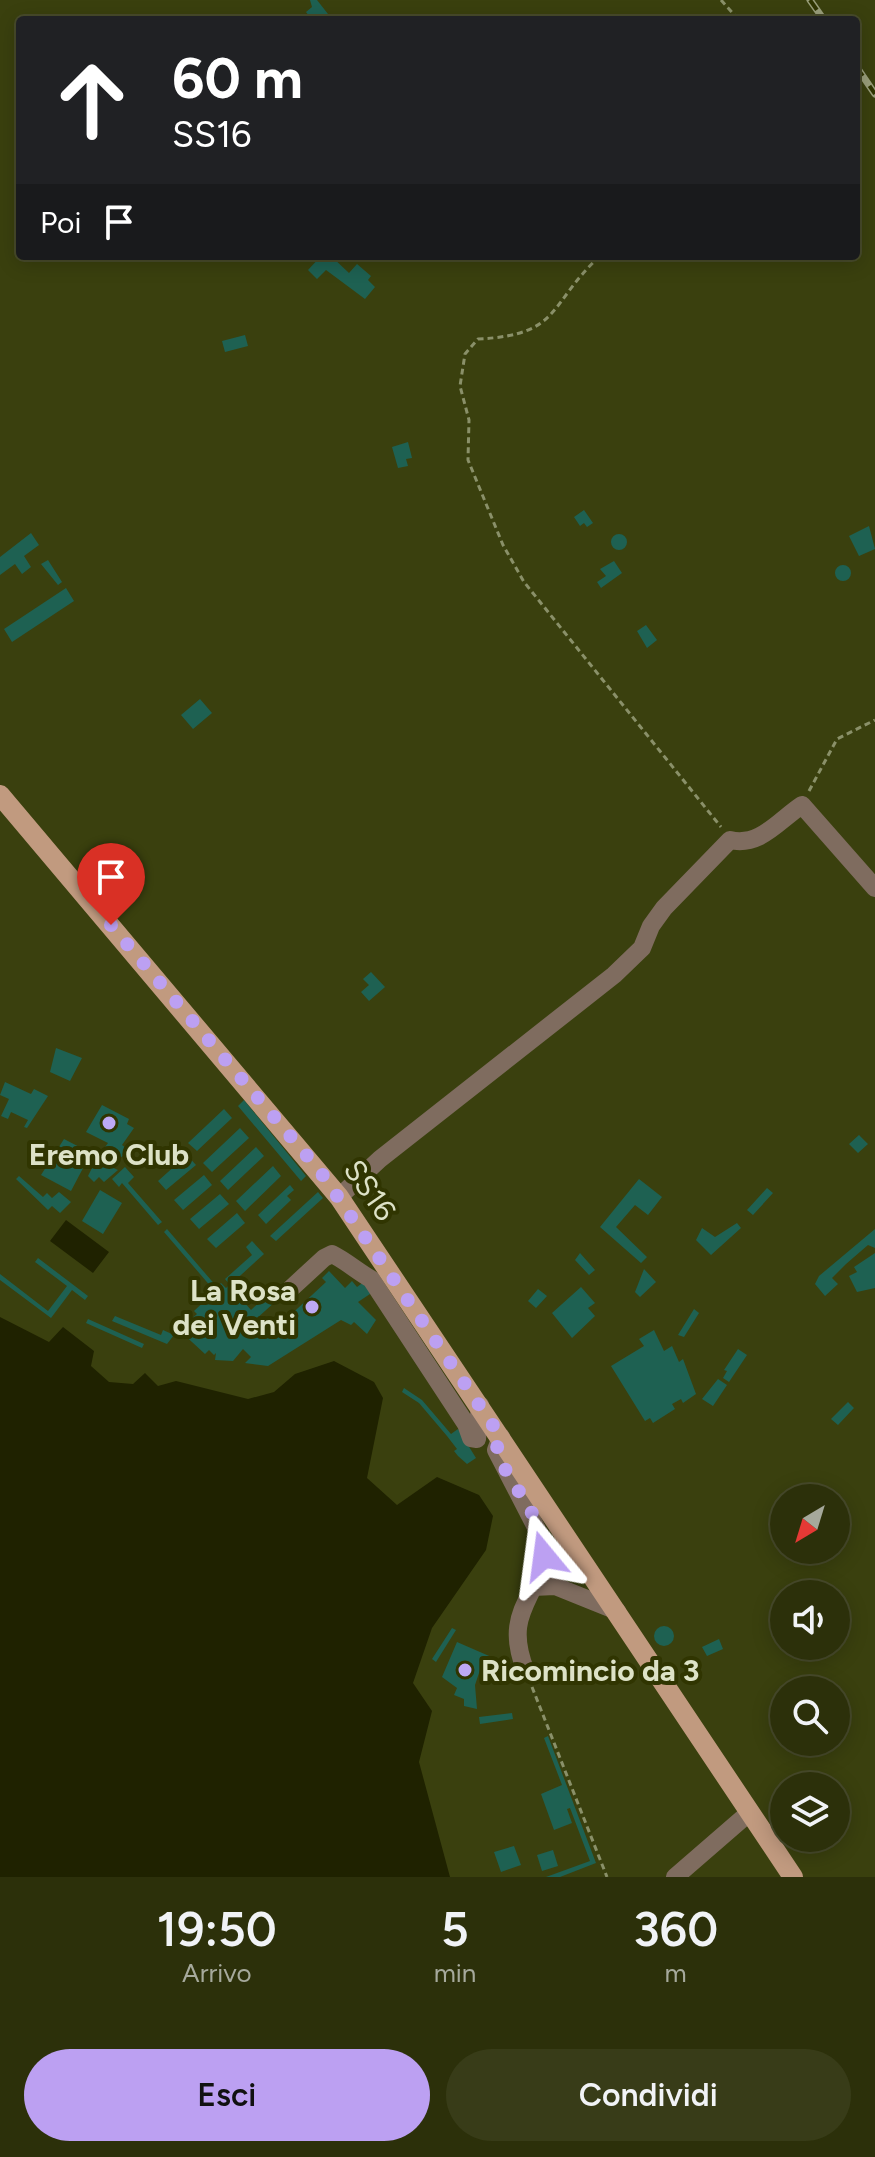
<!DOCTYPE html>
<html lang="it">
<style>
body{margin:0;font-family:Figtree,sans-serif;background:#383c18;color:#f1f3f6;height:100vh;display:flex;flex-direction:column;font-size:30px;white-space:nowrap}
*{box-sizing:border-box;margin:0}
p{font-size:26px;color:#a6a99c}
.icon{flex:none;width:44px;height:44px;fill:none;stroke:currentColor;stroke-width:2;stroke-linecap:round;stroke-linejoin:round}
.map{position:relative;height:1877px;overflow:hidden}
.panel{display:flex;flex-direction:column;background:#2c300a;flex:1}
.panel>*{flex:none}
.hud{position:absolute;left:16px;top:16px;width:844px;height:244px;border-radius:8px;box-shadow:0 4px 20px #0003,0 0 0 2px #484b2b;background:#202124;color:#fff;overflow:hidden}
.needle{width:52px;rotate:218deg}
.buttons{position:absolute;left:770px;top:1484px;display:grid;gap:16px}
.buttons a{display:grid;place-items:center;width:80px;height:80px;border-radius:50%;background:#2c300a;box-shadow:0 4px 20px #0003,0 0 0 2px #484b2b;font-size:40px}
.pin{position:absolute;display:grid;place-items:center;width:68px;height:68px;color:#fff;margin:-82px -34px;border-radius:50% 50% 50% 0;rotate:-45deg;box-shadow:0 0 8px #0007}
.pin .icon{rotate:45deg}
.me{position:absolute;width:88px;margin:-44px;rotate:344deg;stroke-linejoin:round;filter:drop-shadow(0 0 6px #0008)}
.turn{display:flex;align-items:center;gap:28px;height:168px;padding:0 24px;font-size:36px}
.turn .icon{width:104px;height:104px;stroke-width:2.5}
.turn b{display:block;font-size:56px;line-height:68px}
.then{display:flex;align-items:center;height:76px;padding:0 24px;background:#0003;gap:16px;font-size:30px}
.eta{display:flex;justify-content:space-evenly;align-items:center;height:136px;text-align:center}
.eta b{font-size:48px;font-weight:600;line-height:56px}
.primary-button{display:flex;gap:16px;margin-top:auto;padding:16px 24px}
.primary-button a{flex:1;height:92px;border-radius:48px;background:#bca0f2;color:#111;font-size:32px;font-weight:600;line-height:92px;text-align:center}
.primary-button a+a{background:#383c18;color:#f1f3f6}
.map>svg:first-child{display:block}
.water{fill:#1f2200}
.building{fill:#1e6152}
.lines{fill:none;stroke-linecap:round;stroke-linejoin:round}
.path{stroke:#8a9069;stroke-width:3;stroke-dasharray:6 4;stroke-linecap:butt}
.minor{stroke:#7f6c5f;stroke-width:18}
.major{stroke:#c19a7f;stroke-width:20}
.rail-casing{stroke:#999e7a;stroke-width:7}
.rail{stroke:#303501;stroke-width:4;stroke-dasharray:12;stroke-linecap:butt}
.route{stroke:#bca0f2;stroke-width:14;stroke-dasharray:0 25.2}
.poi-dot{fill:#bda9f5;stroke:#303501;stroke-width:3}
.labels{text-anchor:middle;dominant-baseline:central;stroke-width:8;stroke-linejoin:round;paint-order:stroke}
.poi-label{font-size:30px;font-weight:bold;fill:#dde2c7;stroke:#303501}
.street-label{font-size:30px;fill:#dde2c7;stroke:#303501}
</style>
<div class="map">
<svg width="875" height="1877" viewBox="0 0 875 1877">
<rect width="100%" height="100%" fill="#3a400e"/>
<path class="water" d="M66 1220 109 1252 93 1273 50 1241Z
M0 1317 49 1342 63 1327 94 1351 91 1366 109 1382 133 1384 145 1373 158 1386 176 1381 248 1399 274 1392 295 1374 334 1361 374 1382 383 1398 367 1478 397 1505 437 1477 479 1495 493 1516 486 1550 432 1628 413 1683 432 1711 419 1762 450 1877H0Z"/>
<path class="building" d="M310 0H317L328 14 321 20H312L306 12 312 7Z
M321 256H331L349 273 357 264 371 276 368 280 375 287 365 299 326 270 317 279 308 270Z
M245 335 248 346 225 352 222 341Z
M408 442 412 458 406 459 408 466 398 468 392 447Z
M584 510 593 523 587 527 584 523 580 526 574 517Z
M869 526 875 549 859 556 849 536Z
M31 533 39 545 24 556 31 567 22 574 15 564 0 575V557Z
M611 542a8 8 0 1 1 16 0a8 8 0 1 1-16 0Z
M48 560 62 582 58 585 41 564Z
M614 561 622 573 601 588 597 582 606 576 600 569Z
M835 573a8 8 0 1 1 16 0a8 8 0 1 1-16 0Z
M66 588 74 601 12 642 4 629Z
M646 625 657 640 647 648 637 631Z
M200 699 212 713 193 729 181 715Z
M371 972 385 987 369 1001 361 992 369 985 363 979Z
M56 1048 82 1058 70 1081 50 1072Z
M5 1082 31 1094 34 1089 48 1096 27 1128 24 1127 28 1120 11 1112 8 1119 1 1116 9 1099 0 1095Z
M244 1100 306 1176 301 1181 238 1106Z
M102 1105 129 1119 127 1124 134 1128 122 1145 129 1150 117 1161 102 1151 108 1143 86 1132Z
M224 1109 232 1118 197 1151 188 1143Z
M240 1128 249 1138 212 1172 203 1163Z
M859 1135 868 1144 858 1153 849 1144Z
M64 1139 91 1153 71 1191 41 1175Z
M256 1147 264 1156 228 1190 220 1181Z
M187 1155 196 1165 166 1190 158 1181Z
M96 1160 118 1170 104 1182 99 1177 94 1182 88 1176Z
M273 1166 281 1176 245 1211 236 1201Z
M125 1167 134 1177 128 1183 162 1222 158 1225 122 1183 119 1187 112 1179Z
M204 1175 212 1185 183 1210 174 1200Z
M19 1176 43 1197 47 1193 52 1198 59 1192 71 1202 60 1213 52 1206 48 1210 16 1179Z
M639 1179 662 1197 648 1215 635 1205 616 1227 647 1257 641 1263 600 1227Z
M290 1185 294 1190 287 1196 291 1200 266 1224 258 1215Z
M767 1188 773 1193 753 1215 747 1210Z
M100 1190 122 1203 103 1234 82 1221Z
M318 1192 323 1198 276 1241 270 1236Z
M220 1194 229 1204 199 1229 190 1219Z
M237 1213 245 1223 216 1248 207 1239Z
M737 1223 741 1228 711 1255 696 1240 702 1228 715 1237Z
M167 1229 217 1287 221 1283 226 1288 229 1285 251 1310 269 1293 276 1301 255 1320 269 1335 326 1282 322 1278 329 1271 345 1288 352 1281 357 1287 365 1281 373 1292 358 1302 376 1320 367 1334 354 1322 351 1325 341 1320 268 1366 245 1363 251 1357 243 1349 233 1361 215 1360 216 1353 214 1355 209 1350 205 1354 179 1330 197 1314 194 1311 212 1294 215 1297 218 1295 164 1232Z
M875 1229V1248L868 1245 846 1264 832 1278 838 1284 825 1296 815 1284 819 1276Z
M252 1241 264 1254 230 1285 225 1279 252 1255 246 1247Z
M580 1253 595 1270 589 1275 575 1260Z
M875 1253V1288L857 1292 849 1276 857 1272 854 1267Z
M38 1258 88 1296 85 1300 72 1290 51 1318 0 1280V1274L48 1311 67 1286 35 1262Z
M644 1269 656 1282 640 1297 635 1292Z
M581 1287 595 1303 588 1308 595 1316 572 1338 552 1313Z
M538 1289 547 1296 536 1308 528 1301Z
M694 1309 699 1313 684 1337 678 1335Z
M115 1316 161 1335 163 1330 174 1335 167 1344 112 1321Z
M88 1319 144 1344 142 1348 86 1323Z
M654 1330 664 1351 672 1346 679 1362 683 1359 696 1394 683 1403 681 1399 672 1404 675 1409 653 1423 650 1418 645 1421 611 1366 644 1346 639 1339Z
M738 1349 747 1355 729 1382 723 1378 727 1371 724 1370Z
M718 1379 727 1385 713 1406 702 1399Z
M404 1388 422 1400 451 1434 458 1429 476 1458 467 1464 458 1456 454 1451 457 1449 447 1436 419 1403 402 1392Z
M848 1402 854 1408 838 1425 831 1419Z
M654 1636a10 10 0 1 1 20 0a10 10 0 1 1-20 0Z
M452 1628 456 1630 436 1662 432 1659Z
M719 1639 723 1649 707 1656 702 1647Z
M457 1642 503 1662 500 1670 483 1664 481 1667 475 1685 477 1709 464 1706V1699L454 1695 457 1688 442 1677Z
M512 1713 513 1719 480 1724 479 1717Z
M548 1736 596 1863 560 1877H546L590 1861 570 1808 567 1809 572 1823 554 1830 541 1794 562 1785 544 1738Z
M514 1846 521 1865 501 1872 494 1852Z
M553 1850 558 1866 542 1871 537 1855Z"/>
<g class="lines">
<path class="path" d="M721 0 739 20
M600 256C547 305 562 335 478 339L465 354 460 386 469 420 468 460 503 545 524 582 721 827
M809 791 837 739 875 720
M532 1687 607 1877"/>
<path class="minor" d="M339 1197 380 1159 614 975 642 948 651 926 664 908 730 840C760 847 778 821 802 805L875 888
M285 1294 324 1258 332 1254C346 1261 357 1271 371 1279L466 1424 471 1438 477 1439 480 1405
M501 1437 496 1450 544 1543C543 1600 500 1607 526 1672
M533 1587 555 1586 617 1611
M675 1877 750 1812"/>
<path class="major" d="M0 795 339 1197 793 1877"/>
<g class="rail-casing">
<path id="rail" d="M810 0 824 20
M856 66 875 94"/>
</g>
<use href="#rail" class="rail"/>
</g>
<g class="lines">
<path class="route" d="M111 925 320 1171 501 1437 496 1450C509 1485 545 1517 544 1556"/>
</g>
<g class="poi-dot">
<circle cx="109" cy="1123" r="8"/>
<circle cx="312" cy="1307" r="8"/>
<circle cx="465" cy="1670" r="8"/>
</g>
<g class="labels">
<g class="poi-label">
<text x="109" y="1154">Eremo Club</text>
<text x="296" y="1290" text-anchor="end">La Rosa<tspan x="296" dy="34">dei Venti</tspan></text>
<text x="481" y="1670" text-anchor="start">Ricomincio da 3</text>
</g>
<g class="street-label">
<text transform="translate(370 1190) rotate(55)">SS16</text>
</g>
</g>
</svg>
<div class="buttons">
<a><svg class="needle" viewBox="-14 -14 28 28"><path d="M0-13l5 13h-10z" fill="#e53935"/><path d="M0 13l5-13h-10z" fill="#a6a99c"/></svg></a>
<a><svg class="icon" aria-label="sound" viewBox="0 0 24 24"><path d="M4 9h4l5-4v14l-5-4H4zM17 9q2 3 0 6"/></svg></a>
<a><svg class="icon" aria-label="search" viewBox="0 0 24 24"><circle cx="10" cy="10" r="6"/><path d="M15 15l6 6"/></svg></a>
<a><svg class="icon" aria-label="layers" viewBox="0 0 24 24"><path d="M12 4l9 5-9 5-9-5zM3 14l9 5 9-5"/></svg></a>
</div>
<div class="pin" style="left:111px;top:925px;background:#d93025"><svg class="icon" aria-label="arrive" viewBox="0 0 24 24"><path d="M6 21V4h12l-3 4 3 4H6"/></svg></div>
<svg class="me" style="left:544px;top:1556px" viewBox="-20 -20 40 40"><path d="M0-17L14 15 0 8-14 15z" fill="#bca0f2" stroke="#fff" stroke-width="4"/></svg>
<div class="hud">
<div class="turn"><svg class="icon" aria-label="ahead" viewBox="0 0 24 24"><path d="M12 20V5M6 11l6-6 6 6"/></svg><div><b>60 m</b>SS16</div></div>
<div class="then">Poi<svg class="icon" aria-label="arrive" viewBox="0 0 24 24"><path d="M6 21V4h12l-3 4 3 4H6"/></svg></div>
</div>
</div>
<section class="panel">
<div class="eta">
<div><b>19:50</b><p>Arrivo</p></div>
<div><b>5</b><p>min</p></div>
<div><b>360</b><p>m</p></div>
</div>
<div class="primary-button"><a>Esci</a><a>Condividi</a></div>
</section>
